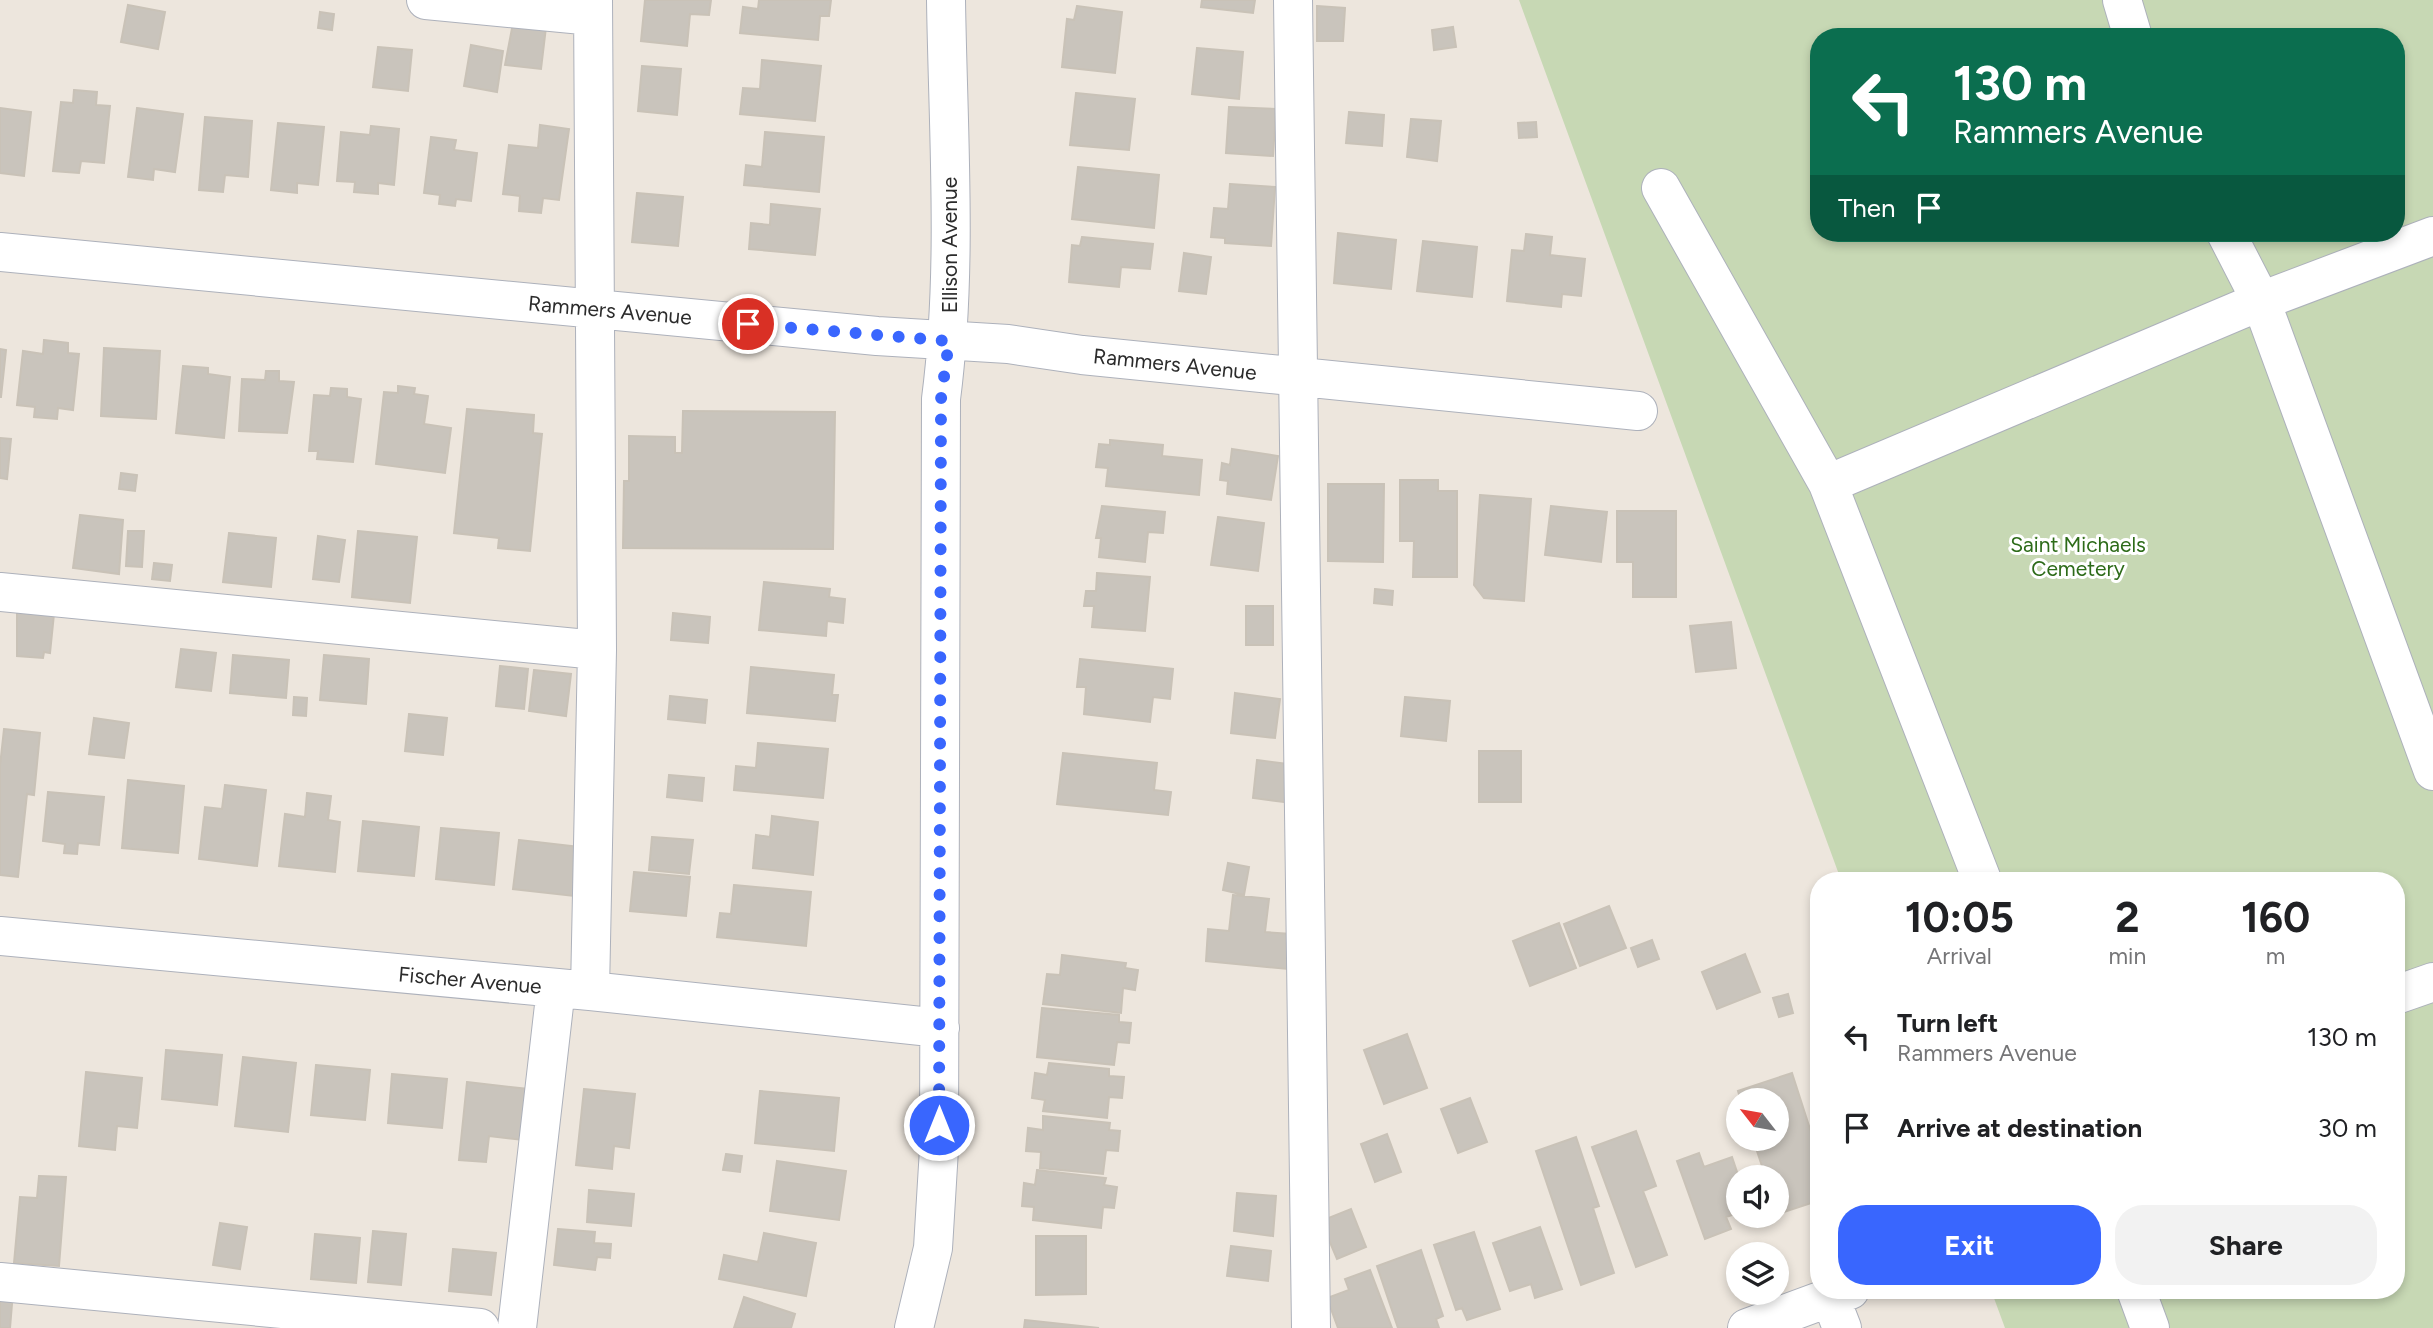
<!DOCTYPE html>
<style>
body{margin:0;font-family:Figtree,sans-serif;background:#f2f2f2;color:#202124;height:100vh;display:flex;flex-direction:column;font-size:26px;white-space:nowrap}
*{box-sizing:border-box;margin:0}
p{font-size:23px;color:#757577}
.icon{flex:none;width:38px;height:38px;fill:none;stroke:currentColor;stroke-width:2;stroke-linecap:round;stroke-linejoin:round}
.map{position:relative;flex:1;overflow:hidden}
.side{position:absolute;left:1810px;top:872px;width:595px;height:427px;display:flex;flex-direction:column;background:#fff;border-radius:28px;box-shadow:0 4px 10px #0003}
.side>*{flex:none}
.top-card{position:absolute;left:1810px;top:28px;width:595px;height:214px;border-radius:28px;box-shadow:0 4px 10px #0003;background:#0b6e4f;color:#fff;overflow:hidden}
.needle{width:46px;rotate:301deg}
.controls{position:absolute;left:1726px;top:1088px;display:grid;gap:14px}
.controls a{display:grid;place-items:center;width:63px;height:63px;border-radius:50%;background:#fff;box-shadow:0 4px 10px #0003;font-size:35px}
.pin{position:absolute;display:grid;place-items:center;width:60px;height:60px;color:#fff;margin:-30px;border:4px solid #fff;border-radius:50%;box-shadow:0 2px 7px #0007}
.me{position:absolute;width:77px;margin:-38px;rotate:0deg;stroke-linejoin:round;filter:drop-shadow(0 0 5px #0008)}
.turn{display:flex;align-items:center;gap:24px;height:147px;padding:0 28px;font-size:32px}
.turn .icon{width:91px;height:91px;stroke-width:2.5}
.turn b{display:block;font-size:49px;line-height:60px}
.then{display:flex;align-items:center;height:66px;padding:0 28px;background:#0003;gap:14px;font-size:26px}
.eta{display:flex;justify-content:space-evenly;align-items:center;height:119px;text-align:center}
.eta b{font-size:42px;font-weight:700;line-height:49px}
.primary-button{display:flex;gap:14px;margin-top:auto;padding:14px 28px}
.primary-button a{flex:1;height:80px;border-radius:28px;background:#3966fe;color:#fff;font-size:28px;font-weight:700;line-height:80px;text-align:center}
.primary-button a+a{background:#f2f2f2;color:#202124}
ul{padding:0;list-style:none}
li{display:flex;align-items:center;gap:21px;height:91px;padding:0 28px}
li div{flex:1}
li b{display:block;font-size:26px}
li em{font-style:normal}
.map>svg:first-child{display:block}
.cemetery{fill:#c7d8b4;fill-rule:evenodd}
.building{fill:#c9c4bc;stroke:#c9c2b7;stroke-width:2}
.lines{fill:none;stroke-linecap:round;stroke-linejoin:round}
.minor-casing{stroke:#adb1bb;stroke-width:40}
.minor{stroke:#fff;stroke-width:38}
.route{stroke:#3966fe;stroke-width:12;stroke-dasharray:0 21.6}
.labels{text-anchor:middle;dominant-baseline:central;stroke-width:6;stroke-linejoin:round;paint-order:stroke}
.street-label{font-size:21px;fill:#2b2b2b;stroke:#fff}
.park-label{font-size:21px;fill:#2d6b19;stroke:#fff}
</style>
<div class="map">
<svg width="2433" height="1328" viewBox="0 0 2433 1328">
<rect width="100%" height="100%" fill="#ede6dd"/>
<path class="cemetery" d="M1519 0H2433V1328H2005L1991 1290H2396V880H1841ZM1818 37H2396V233H1818Z"/>
<path class="building" d="M645 0H711L709 15 690 14 687 46 641 41Z
M759 0H831L829 16H820L818 40 740 33 743 7 758 9Z
M1202 0H1255L1253 13 1201 7Z
M128 5 165 12 158 49 121 42Z
M1077 6 1122 12 1115 73 1062 67 1067 19 1074 20Z
M1317 6 1345 8 1343 41H1317Z
M320 12 334 14 332 30 318 28Z
M513 23 546 27 541 69 505 65Z
M1453 27 1456 47 1434 50 1432 30Z
M471 45 503 51 497 92 464 86Z
M378 47 412 50 408 91 373 87Z
M1197 48 1243 52 1239 99 1192 94Z
M762 60 821 66 815 121 740 114 743 88 760 89Z
M642 66 681 69 677 115 638 111Z
M74 90 97 92 96 105 110 106 104 163 81 161 79 173 53 171 61 102 73 103Z
M1076 93 1135 99 1129 150 1070 145Z
M1229 107 1276 109 1273 156 1226 153Z
M0 108 31 112 24 176 0 173Z
M137 108 183 114 175 172 154 169 153 180 128 177Z
M1349 112 1384 115 1382 146 1346 143Z
M205 117 252 121 248 177 225 175 223 192 199 190Z
M1411 119 1441 121 1437 161 1407 157Z
M1536 122 1537 137 1519 138 1518 123Z
M278 123 324 127 318 185 297 183V193L271 190Z
M540 125 569 129 559 200 543 198 541 213 519 211 520 196 503 194 509 145 538 148Z
M371 126 399 129 394 185 378 183V194L354 192 355 182 337 181 341 132 370 135Z
M765 132 824 137 819 192 744 185 746 165 762 167Z
M431 137 456 140 454 150 477 153 471 201 456 199 455 206 439 204 440 195 424 193Z
M1078 167 1159 175 1154 228 1072 219Z
M1230 184 1275 187 1271 246 1225 243V238L1211 237 1214 208 1228 209Z
M637 193 683 197 678 246 632 242Z
M771 204 820 209 815 255 749 249 751 223 770 225Z
M1338 233 1396 240 1391 289 1334 283Z
M1526 234 1552 237 1550 255 1585 259 1581 296 1562 294 1561 307 1507 301 1512 250 1524 251Z
M1082 237 1153 244 1150 269 1121 267 1119 287 1069 282 1072 245 1080 246Z
M1423 241 1477 247 1472 297 1417 291Z
M1184 253 1211 257 1206 294 1179 291Z
M44 340 68 343V353L79 354 73 410 58 408 57 419 34 417 35 407 17 405 23 351 43 354Z
M104 348 160 351 156 419 101 416Z
M0 349 6 350 1 397H0Z
M183 366 208 368V374L230 377 224 438 176 433Z
M266 371H279V381L294 382 287 433 239 431 242 379 265 380Z
M398 386 415 388 414 394 428 396 424 424 451 428 445 473 376 464 384 392 398 393Z
M331 388 347 389V397L361 399 353 462 317 459 318 451H309L314 395 330 396Z
M467 409 534 415 533 433 542 434 530 551 498 548 499 538 454 533Z
M683 411 835 412 833 549 623 548 624 481H629V436L675 437V453H682Z
M0 438 11 439 7 479 0 478Z
M1110 440 1163 445 1162 456 1202 460 1199 495 1106 486 1108 468 1096 467 1099 444 1110 445Z
M1232 449 1278 456 1271 500 1227 494 1228 481 1220 480 1222 463 1230 465Z
M121 473 137 475 135 491 119 489Z
M1400 480H1438V491H1457V577H1413L1414 541H1400Z
M1328 484H1384L1383 562 1328 561Z
M1480 495 1531 499 1524 601 1484 598 1474 585Z
M1102 506 1165 512 1163 533 1148 532 1145 562 1099 557 1101 538H1096Z
M1551 506 1607 512 1601 562 1545 555Z
M1617 511H1676V597H1633V562H1617Z
M80 515 123 520 119 574 73 568Z
M1218 517 1264 523 1258 571 1211 565Z
M128 531H144L142 567 126 566Z
M358 531 417 537 410 603 352 597Z
M229 533 276 538 271 587 223 582Z
M318 536 345 540 339 582 313 579Z
M154 563 172 565 170 581 152 579Z
M1097 573 1150 577 1145 631 1092 627 1094 606H1084L1086 591H1096Z
M764 582 830 589 829 597 845 599 843 623 827 621 826 636 759 630Z
M1375 589 1393 591 1392 605 1374 603Z
M1246 606H1273V645H1246Z
M17 611 54 614 50 653 44 652 43 658 17 656Z
M673 613 710 617 708 643 671 640Z
M1731 622 1736 668 1696 672 1690 626Z
M181 649 216 653 211 691 176 687Z
M233 655 289 660 286 698 230 693Z
M324 655 369 659 366 704 320 700Z
M1080 659 1173 669 1170 699 1153 697 1150 722 1084 714 1086 687H1077Z
M500 666 528 669 524 709 496 706Z
M751 667 834 675 832 695H838L835 721 747 713Z
M534 670 571 674 566 716 529 711Z
M1235 693 1280 699 1275 738 1231 733Z
M670 696 707 700 705 723 668 719Z
M294 697 307 698 306 716 293 715Z
M1405 697 1450 701 1446 741 1401 736Z
M409 714 447 718 443 755 405 751Z
M94 718 129 723 124 758 89 754Z
M4 729 40 733 34 795 27 794 18 877 0 875V766Z
M758 743 828 749 823 798 734 790 736 766 756 768Z
M1479 751H1521V802H1479Z
M1063 753 1157 763 1154 790 1171 792 1168 815 1057 804Z
M1257 760 1296 765 1291 803 1253 798Z
M669 775 704 778 702 801 667 797Z
M128 780 184 786 178 853 122 848Z
M225 785 266 790 257 866 199 859 205 807 222 809Z
M48 792 104 797 99 845 78 843 77 854 64 853 65 844 43 841Z
M307 793 331 796 328 820 340 822 335 872 279 866 285 814 305 817Z
M772 816 818 822 813 875 753 868 756 835 770 837Z
M363 821 419 827 414 876 358 871Z
M441 828 499 833 494 885 436 879Z
M652 837 693 840 689 874 649 870Z
M519 840 579 847 574 896 513 889Z
M1228 863 1249 867 1244 895 1223 890Z
M634 872 690 877 686 916 630 911Z
M734 885 811 892 806 946 717 937 720 913 731 914Z
M1233 895 1269 899 1265 932 1291 934 1288 969 1206 961 1208 929 1229 931Z
M1609 906 1626 948 1580 966 1564 924Z
M1559 923 1576 968 1530 986 1513 941Z
M1652 940 1659 959 1638 967 1631 948Z
M1745 954 1760 992 1717 1009 1702 972Z
M1062 955 1126 963 1125 968 1138 970 1135 990 1123 988 1121 1013 1043 1004 1047 974 1060 975Z
M1788 994 1793 1013 1779 1017 1773 998Z
M1042 1008 1119 1015V1022L1131 1023 1129 1043 1117 1042 1114 1065 1037 1057Z
M1407 1034 1427 1088 1384 1104 1364 1050Z
M166 1050 222 1055 217 1105 162 1099Z
M243 1057 296 1063 288 1132 235 1126Z
M1049 1063 1109 1069V1076L1124 1077 1122 1098 1109 1097 1107 1118 1043 1111 1045 1100 1032 1098 1035 1073 1047 1075Z
M316 1065 370 1070 365 1120 311 1115Z
M86 1072 142 1078 137 1128 117 1126 115 1150 79 1146Z
M1792 1073 1818 1154V1189L1814 1190 1817 1201 1778 1214 1776 1178H1766L1753 1139H1776V1101H1741L1738 1091Z
M392 1074 447 1079 442 1128 388 1123Z
M467 1082 528 1089 523 1140 489 1136 486 1162 459 1160Z
M584 1089 635 1094 629 1148 614 1146 612 1169 576 1165Z
M760 1091 839 1098 834 1151 755 1143Z
M1470 1098 1487 1142 1458 1153 1441 1109Z
M1043 1116 1110 1123 1109 1130 1120 1131 1118 1151 1106 1150 1103 1174 1040 1168 1041 1152 1026 1151 1028 1128 1043 1130Z
M1636 1131 1656 1186 1643 1191 1667 1255 1636 1267 1592 1147Z
M1387 1134 1401 1172 1375 1182 1361 1144Z
M1576 1137 1599 1206 1593 1208 1614 1273 1581 1285 1536 1151Z
M1699 1153 1704 1167 1732 1157 1739 1178 1738 1213 1726 1217 1731 1229 1705 1239 1677 1161Z
M726 1154 742 1156 740 1172 723 1170Z
M777 1161 846 1171 839 1220 770 1211Z
M1037 1170 1106 1178 1104 1185 1117 1187 1114 1208 1103 1207 1101 1228 1033 1220 1034 1207 1022 1206 1024 1183 1035 1185Z
M39 1176 66 1177 59 1266 14 1263 20 1197 37 1198Z
M589 1190 634 1194 631 1226 587 1222Z
M1237 1193 1276 1196 1273 1236 1234 1231Z
M1351 1209 1366 1247 1337 1259 1321 1221Z
M220 1223 247 1227 240 1269 213 1265Z
M1540 1227 1562 1289 1535 1298 1531 1284 1510 1291 1493 1243Z
M558 1229 595 1232 594 1243 611 1244 610 1258 597 1257 595 1270 554 1265Z
M373 1231 406 1234 401 1285 368 1282Z
M1474 1232 1500 1309 1467 1320 1462 1308 1456 1310 1434 1245Z
M764 1233 816 1243 806 1296 719 1279 724 1255 758 1262Z
M315 1234 360 1238 356 1283 311 1279Z
M1036 1236H1086V1294L1036 1295Z
M1231 1246 1271 1251 1268 1281 1227 1276Z
M453 1249 496 1253 491 1295 449 1291Z
M1421 1250 1443 1316 1436 1319 1439 1328H1398L1377 1266Z
M1370 1270 1392 1328H1338L1327 1298 1349 1290 1345 1279Z
M0 1291 13 1292 10 1328H0Z
M744 1297 795 1314 791 1328H734Z
M1025 1320 1099 1328H1024Z"/>
<g class="lines">
<g class="minor-casing">
<path id="minor" d="M426 0 593 16
M1293 0 1311 1328
M2122 0 2133 37
M1661 188 1828 484
M2433 236 2261 301 2433 771
M0 252 877 336 1008 344 1082 355 1638 411
M0 592 597 650 593 0
M1982 880 1828 484 2261 301 2226 233
M0 936 590 991 940 1028
M590 991 597 650
M2396 995 2433 982
M0 1282 480 1328
M2136 1290 2150 1328
M1830 1297 1842 1328
M517 1328 556 988
M914 1328 933 1248 939 1149 941 399C958 268 948 132 946 0
M1747 1328 1850 1290"/>
</g>
<use href="#minor" class="minor"/>
</g>
<g class="lines">
<path class="route" d="M748 324 949 341 941 399 939 1125"/>
</g>
<g class="labels">
<g class="street-label">
<text transform="translate(949 245) rotate(-90)">Ellison Avenue</text>
<text transform="translate(610 310) rotate(5)">Rammers Avenue</text>
<text transform="translate(1175 364) rotate(6)">Rammers Avenue</text>
<text transform="translate(470 980) rotate(5)">Fischer Avenue</text>
</g>
<g class="park-label">
<text x="2078" y="544">Saint Michaels<tspan x="2078" dy="24">Cemetery</tspan></text>
</g>
</g>
</svg>
<div class="controls">
<a><svg class="needle" viewBox="-14 -14 28 28"><path d="M0-13l5 13h-10z" fill="#e53935"/><path d="M0 13l5-13h-10z" fill="#757577"/></svg></a>
<a><svg class="icon" aria-label="sound" viewBox="0 0 24 24"><path d="M4 9h4l5-4v14l-5-4H4zM17 9q2 3 0 6"/></svg></a>
<a><svg class="icon" aria-label="layers" viewBox="0 0 24 24"><path d="M12 4l9 5-9 5-9-5zM3 14l9 5 9-5"/></svg></a>
</div>
<div class="pin" style="left:748px;top:324px;background:#d93025"><svg class="icon" aria-label="arrive" viewBox="0 0 24 24"><path d="M6 21V4h12l-3 4 3 4H6"/></svg></div>
<svg class="me" style="left:939px;top:1125px" viewBox="-20 -20 40 40"><circle r="17" fill="#3966fe" stroke="#fff" stroke-width="3"/><path d="M0-11L8 9 0 5-8 9z" fill="#fff"/></svg>
<div class="top-card">
<div class="turn"><svg class="icon" aria-label="left" viewBox="0 0 24 24"><path d="M17 20v-9H6M10 6l-5 5 5 5"/></svg><div><b>130 m</b>Rammers Avenue</div></div>
<div class="then">Then<svg class="icon" aria-label="arrive" viewBox="0 0 24 24"><path d="M6 21V4h12l-3 4 3 4H6"/></svg></div>
</div>
<section class="side">
<div class="eta">
<div><b>10:05</b><p>Arrival</p></div>
<div><b>2</b><p>min</p></div>
<div><b>160</b><p>m</p></div>
</div>
<ul>
<li><svg class="icon" aria-label="left" viewBox="0 0 24 24"><path d="M17 20v-9H6M10 6l-5 5 5 5"/></svg><div><b>Turn left</b><p>Rammers Avenue</p></div><em>130 m</em></li>
<li><svg class="icon" aria-label="arrive" viewBox="0 0 24 24"><path d="M6 21V4h12l-3 4 3 4H6"/></svg><div><b>Arrive at destination</b></div><em>30 m</em></li>
</ul>
<div class="primary-button"><a>Exit</a><a>Share</a></div>
</section>
</div>
